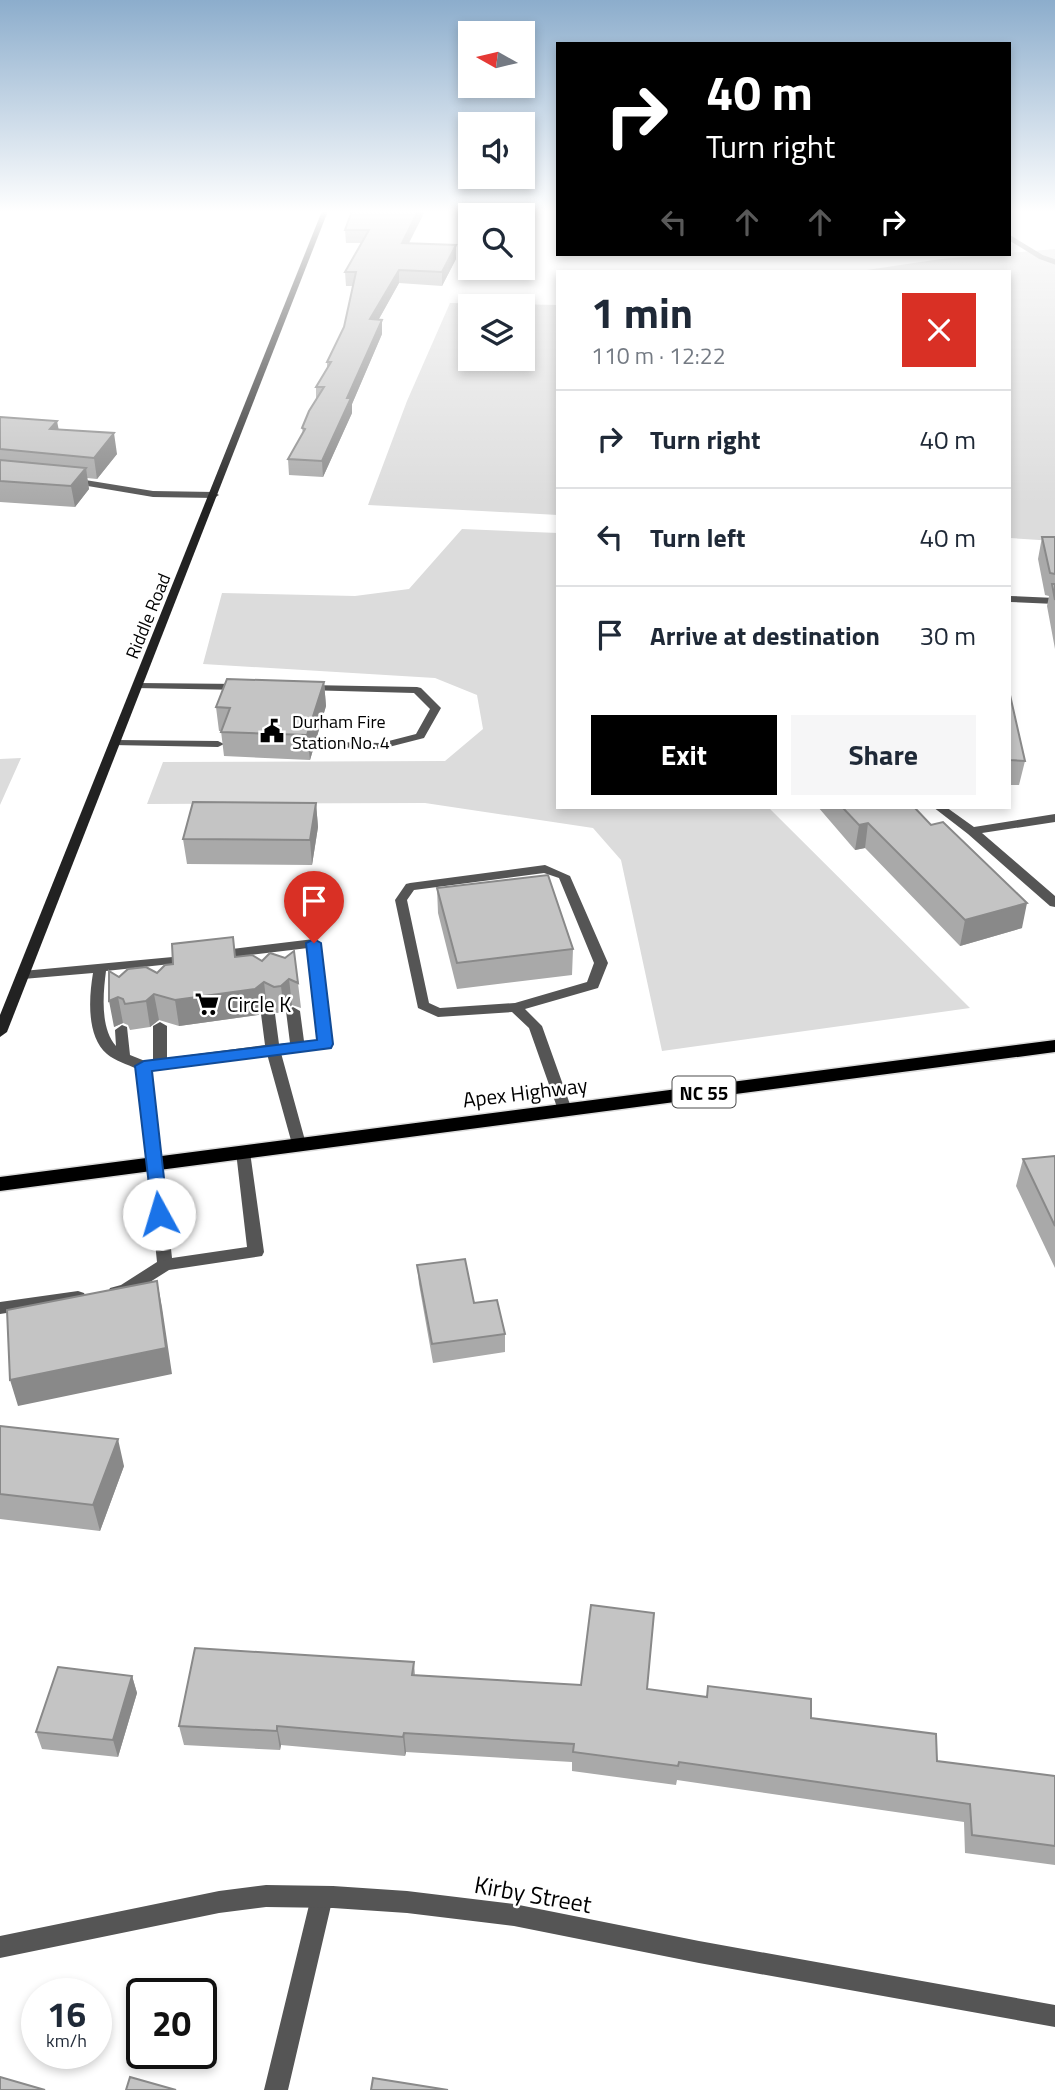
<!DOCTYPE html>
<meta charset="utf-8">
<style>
body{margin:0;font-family:"Titillium Web",sans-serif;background:#f6f6f7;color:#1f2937;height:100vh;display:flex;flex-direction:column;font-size:26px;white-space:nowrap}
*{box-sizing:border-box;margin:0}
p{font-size:23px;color:#747a83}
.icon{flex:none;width:38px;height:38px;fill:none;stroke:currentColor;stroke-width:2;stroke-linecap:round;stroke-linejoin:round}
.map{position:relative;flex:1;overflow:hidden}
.sheet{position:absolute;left:556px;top:270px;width:455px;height:539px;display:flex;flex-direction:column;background:#fff;border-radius:0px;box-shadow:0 4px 10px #0003}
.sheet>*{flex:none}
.guide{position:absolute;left:556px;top:42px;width:455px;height:214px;border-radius:0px;box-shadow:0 4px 10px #0003;background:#000;color:#fff;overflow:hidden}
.needle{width:46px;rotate:278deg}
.fabs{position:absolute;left:458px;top:21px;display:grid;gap:14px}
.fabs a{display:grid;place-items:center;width:77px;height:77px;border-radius:0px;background:#fff;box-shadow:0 4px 10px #0003;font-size:35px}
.speed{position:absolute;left:21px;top:1978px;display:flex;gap:14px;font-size:35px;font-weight:700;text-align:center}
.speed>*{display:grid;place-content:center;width:91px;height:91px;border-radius:50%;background:#fff;box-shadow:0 4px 10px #0003;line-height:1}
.speed small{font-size:18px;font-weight:400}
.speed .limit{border:4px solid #111;border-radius:10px;background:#fff;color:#111}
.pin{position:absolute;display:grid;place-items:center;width:60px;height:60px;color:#fff;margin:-72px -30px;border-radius:50% 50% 50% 0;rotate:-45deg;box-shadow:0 0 7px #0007}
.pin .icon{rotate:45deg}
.me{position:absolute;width:77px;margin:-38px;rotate:354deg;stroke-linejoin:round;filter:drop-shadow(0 0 5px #0008)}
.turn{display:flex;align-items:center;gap:24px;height:147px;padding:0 35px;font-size:32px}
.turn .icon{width:91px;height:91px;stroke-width:2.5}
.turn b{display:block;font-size:49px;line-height:60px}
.lanes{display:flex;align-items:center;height:66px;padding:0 35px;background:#0003;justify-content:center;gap:35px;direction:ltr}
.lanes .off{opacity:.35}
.round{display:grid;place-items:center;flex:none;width:74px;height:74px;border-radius:0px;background:#f6f6f7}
.summary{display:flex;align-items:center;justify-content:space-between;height:119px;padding:0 35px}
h1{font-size:42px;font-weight:700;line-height:52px}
.cta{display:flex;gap:14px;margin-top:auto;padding:14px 35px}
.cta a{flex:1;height:80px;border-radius:0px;background:#000;color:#fff;font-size:28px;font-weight:700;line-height:80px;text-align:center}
.cta a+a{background:#f6f6f7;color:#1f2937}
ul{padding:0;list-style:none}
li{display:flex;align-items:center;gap:21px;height:98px;padding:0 35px;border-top:2px solid #e0e1e3}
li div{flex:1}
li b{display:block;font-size:26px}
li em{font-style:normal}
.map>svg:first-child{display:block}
.green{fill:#dcdcdc;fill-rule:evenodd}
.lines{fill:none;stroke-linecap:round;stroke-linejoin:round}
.stream{stroke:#a3a3a3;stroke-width:5}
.primary-casing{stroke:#dbdbdb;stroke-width:3}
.service{fill:#555;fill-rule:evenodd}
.minor{fill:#555;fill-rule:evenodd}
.secondary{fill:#222;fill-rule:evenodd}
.primary{fill:#000;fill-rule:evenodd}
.wall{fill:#a9a9a9}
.shaded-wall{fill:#898989}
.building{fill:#c4c4c4;stroke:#898989;stroke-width:2}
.route{fill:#1a73e8;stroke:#114b97;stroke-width:2}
.labels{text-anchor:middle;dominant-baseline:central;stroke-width:5;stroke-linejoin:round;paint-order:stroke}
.far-street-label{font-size:18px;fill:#000;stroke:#fff}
.far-poi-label{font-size:18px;fill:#000;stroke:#fff;text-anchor:start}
.shield{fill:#fff;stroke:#4c4c4c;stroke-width:2}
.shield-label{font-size:19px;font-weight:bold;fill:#000}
.poi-label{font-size:21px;fill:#000;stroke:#fff;text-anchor:start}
.street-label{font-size:21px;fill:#000;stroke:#fff}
.near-street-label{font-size:24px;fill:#000;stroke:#fff}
</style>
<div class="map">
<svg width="1055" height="2090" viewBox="0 0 1055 2090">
<rect width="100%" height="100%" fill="#fff"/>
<path class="green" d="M1055 249V541L1010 538V271H860L941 259Z
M450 303 558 305V515L368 505 407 401ZM471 306H523V359H471Z
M462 529 558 533V807H768L970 1008 662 1051 621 860 593 828 425 803 147 804 163 762 445 761 483 729 477 695 435 678 203 664 222 593 355 596 409 589Z
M21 758 0 805V759Z"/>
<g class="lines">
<path class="stream" d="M1010 238 1041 257 1055 262"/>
<g class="primary-casing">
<path id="primary" d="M1055 1040V1052L0 1191V1177Z"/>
</g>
<path class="service" d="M73 478 153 491 214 492 219 495 214 498 153 497 70 483V479Z
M139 683 242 684 247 687 242 690 135 688V684Z
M308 685 417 687 421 688 441 708 424 738 381 749 332 747 326 744 328 742 381 743 416 734 430 709 414 693 304 690V686Z
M116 740 218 741 224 744 218 747 112 745V741Z
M545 865 570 876 608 963 598 988 525 1009 542 1026 572 1110 565 1115 558 1110 529 1028 512 1012 438 1017 418 1008 395 900 406 884 410 883ZM544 873 559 878 594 963 587 982 515 1003 440 1008 429 1003 407 900 414 890Z
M314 939 321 943 332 1044 325 1049 281 1053 306 1144 304 1148H294L292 1144 267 1054 152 1070 172 1258 247 1247 236 1152 238 1148H248L250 1152 264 1252 262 1256 169 1270 131 1294 116 1298 110 1296 108 1292 110 1288 121 1285 157 1262 137 1069C127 1064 115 1061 107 1054 86 1036 89 997 93 973L23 979 16 975 23 971 194 955 196 958 194 961 189 962 106 971C103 994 100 1028 116 1046L115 1030 122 1025 127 1027 130 1055 145 1061 153 1060V1026L160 1022 167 1026V1058L265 1045 261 1014 268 1010 275 1014 279 1044 290 1043 286 1011 293 1007 300 1011 304 1041 318 1040 308 948 216 959 209 955 216 951Z
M78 1291 84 1293 86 1297 84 1301 0 1314V1302Z
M322 1886 330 1889 333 1897 288 2090H264L311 1897 314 1889Z"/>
<path class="minor" d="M1010 596 1055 598V604L1010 602Z
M933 807H946L974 827 1055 814V822L982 833 1055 896V907L1050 906 968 834Z
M266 1885 333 1886 407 1891 514 1904 699 1941 1055 2005V2027L699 1963 514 1926 407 1913 333 1908 266 1907 219 1913 0 1958V1936L219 1891Z"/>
<path class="secondary" d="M322 211H328L7 1032 0 1037V1015Z"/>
<use href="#primary" class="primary"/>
</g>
<path class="wall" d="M425 211 409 243 456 259 442 286 399 283 379 319 382 320V334L352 404V413L323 477 289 475 288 459 303 433 302 428 316 399V387L327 368V362L344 327 353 286H346L345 272 361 243H346L345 230Z
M0 417 59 430 117 454 97 479 87 478 89 489 75 507 0 502Z
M1042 537H1055V649L1047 606 1049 596 1045 595 1038 559Z
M324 682 326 706 310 760 224 756 221 731H219L216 707Z
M1010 695 1025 761 1019 785H1010Z
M316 803 318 827 312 865 187 864 183 839Z
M818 807H914L1022 928 960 946 865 848 855 850Z
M437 888 573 949 572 975 457 989 438 913Z
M236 957 262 961 298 983 301 1008 292 1005 284 1012 277 1013 267 1008 258 1015 179 1026 159 1020 150 1027 130 1030 128 1025 123 1023 114 1027 119 977 157 973Z
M1055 1156V1268L1016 1186 1023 1159Z
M417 1265 474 1303 505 1334V1352L433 1363 419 1284Z
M0 1426 124 1466 100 1531 0 1519Z
M414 1662 415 1675 647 1689 707 1697 708 1686 811 1718 937 1761 1055 1776V1865L965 1853 964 1822 677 1780 676 1785 572 1771V1762L406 1752 405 1756 281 1745 280 1750 184 1745 179 1726Z
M132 1676 137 1693 118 1757 42 1749 36 1732Z"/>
<path class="shaded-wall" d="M418 211H425L402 256V243Z
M456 245V259L442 286V272Z
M399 270V283L371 333 370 319Z
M382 320V334L352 404V413L323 477 322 461 347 398Z
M57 421 61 441 50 429Z
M114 433 117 454 97 479 94 458Z
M86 468 89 489 75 507 71 486Z
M324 682 326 706 310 760 307 735Z
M316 803 318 827 312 865 310 840Z
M868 823 865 848 855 850 859 825Z
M1027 903 1022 928 960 946 965 920Z
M289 979 292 1005 284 1012 281 986Z
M264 982 267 1008 258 1015 179 1026 175 1000Z
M154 994 159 1020 150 1027 146 1001Z
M118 997 123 1023 114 1027 109 1001Z
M157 1281 162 1307 172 1374 18 1406 10 1380Z
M118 1439 124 1466 100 1531 93 1505Z
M132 1676 137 1693 118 1757 113 1740Z
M277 1726 281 1745 280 1750 277 1731Z
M404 1733 406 1752 405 1756 403 1737Z"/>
<path class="building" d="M352 211H418L402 243 456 245 442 272 399 270 370 319 382 320 347 398H351L322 461 288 459 305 429 302 428 309 411 324 387H316L331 362H327L344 327 356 272H345L369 230H345Z
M0 417 57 421 50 429 114 433 94 458 0 449Z
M0 460 86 468 71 486 0 481Z
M1042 537H1055V574L1050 573Z
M1052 584H1055V600Z
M227 679 324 682 307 735 221 732 230 708 216 707Z
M1010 695 1025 761 1010 760Z
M193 802 316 803 310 840 183 839Z
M842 807H914L931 825 943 822 1027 903 965 920 868 823 859 825Z
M548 875 573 949 457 963 437 888Z
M233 937 235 957 252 955 262 961 270 953 285 958 294 951 298 983 289 979 281 986 274 987 264 982 255 989 175 1000 154 994 146 1001 125 1004 123 999 118 997 109 1001V971L119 977 128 969 146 967 157 973 165 965 173 964 172 944Z
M1055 1156V1226L1023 1159Z
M465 1259 474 1303 497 1300 505 1334 432 1344 417 1265Z
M157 1281 166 1348 10 1380 7 1310Z
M0 1426 118 1439 93 1505 0 1494Z
M591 1605 654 1613 647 1689 707 1697 708 1686 811 1699V1718L936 1734 937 1761 1055 1776V1846L972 1835 970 1804 679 1762 678 1766 573 1752 574 1744 404 1733 403 1737 277 1726V1731L179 1726 195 1648 414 1662 412 1675 581 1685Z
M58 1667 132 1676 113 1740 36 1732Z
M0 2077 45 2090H0Z
M130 2077 176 2090H126Z
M373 2078 448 2090H371Z"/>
<linearGradient id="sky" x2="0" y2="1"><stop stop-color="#8cadcc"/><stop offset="0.42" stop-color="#fff"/><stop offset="1" stop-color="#fff" stop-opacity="0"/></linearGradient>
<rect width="1055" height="504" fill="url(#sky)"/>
<path class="route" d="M314 939 321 943 333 1044 331 1048 152 1071 168 1214 165 1219H153L135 1066 144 1061 317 1040 306 943Z"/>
<defs>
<g id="civic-bare" transform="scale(1.89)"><path d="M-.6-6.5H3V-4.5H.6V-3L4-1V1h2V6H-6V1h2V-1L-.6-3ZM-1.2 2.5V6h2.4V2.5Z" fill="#000" stroke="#fff" stroke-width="2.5" paint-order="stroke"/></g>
<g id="supermarket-bare" transform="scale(1.89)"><path d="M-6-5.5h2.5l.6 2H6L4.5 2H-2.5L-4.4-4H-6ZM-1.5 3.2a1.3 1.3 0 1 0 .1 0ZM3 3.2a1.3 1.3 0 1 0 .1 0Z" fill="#000" stroke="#fff" stroke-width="2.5" paint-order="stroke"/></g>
</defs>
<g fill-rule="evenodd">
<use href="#civic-bare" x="272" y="731"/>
<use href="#supermarket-bare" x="207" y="1004"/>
</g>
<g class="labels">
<g class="far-street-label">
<text transform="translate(148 616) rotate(-68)">Riddle Road</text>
</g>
<g class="far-poi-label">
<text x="292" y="721">Durham Fire<tspan x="292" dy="21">Station No. 4</tspan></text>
</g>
<rect class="shield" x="672.5" y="1076.5" width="63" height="31" rx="5"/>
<g class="shield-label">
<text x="704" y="1092">NC 55</text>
</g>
<g class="poi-label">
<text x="227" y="1004">Circle K</text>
</g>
<g class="street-label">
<text transform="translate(525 1092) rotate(-7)">Apex Highway</text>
</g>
<g class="near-street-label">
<text transform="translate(533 1894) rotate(10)">Kirby Street</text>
</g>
</g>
</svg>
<div class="fabs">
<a><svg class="needle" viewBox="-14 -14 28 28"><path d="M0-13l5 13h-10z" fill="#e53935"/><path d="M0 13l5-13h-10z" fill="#747a83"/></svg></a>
<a><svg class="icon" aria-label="sound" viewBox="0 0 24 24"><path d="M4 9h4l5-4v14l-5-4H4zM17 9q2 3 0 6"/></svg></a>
<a><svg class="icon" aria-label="search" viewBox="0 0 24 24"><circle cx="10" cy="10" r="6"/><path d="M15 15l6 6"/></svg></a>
<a><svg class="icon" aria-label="layers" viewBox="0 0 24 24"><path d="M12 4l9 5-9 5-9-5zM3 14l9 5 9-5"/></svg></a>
</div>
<div class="speed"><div>16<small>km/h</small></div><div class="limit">20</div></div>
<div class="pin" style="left:314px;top:943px;background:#d93025"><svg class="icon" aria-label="arrive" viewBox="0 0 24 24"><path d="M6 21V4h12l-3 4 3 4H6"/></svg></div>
<svg class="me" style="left:159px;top:1214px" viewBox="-20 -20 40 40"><circle r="19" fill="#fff"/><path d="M0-13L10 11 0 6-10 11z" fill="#1a73e8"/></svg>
<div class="guide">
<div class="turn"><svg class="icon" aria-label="right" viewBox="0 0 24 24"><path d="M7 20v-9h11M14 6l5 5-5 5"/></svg><div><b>40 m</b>Turn right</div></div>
<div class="lanes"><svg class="icon off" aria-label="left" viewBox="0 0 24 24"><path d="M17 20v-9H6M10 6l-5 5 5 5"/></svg><svg class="icon off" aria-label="ahead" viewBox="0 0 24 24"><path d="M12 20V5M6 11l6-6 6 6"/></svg><svg class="icon off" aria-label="ahead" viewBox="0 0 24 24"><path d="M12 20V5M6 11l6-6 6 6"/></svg><svg class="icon" aria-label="right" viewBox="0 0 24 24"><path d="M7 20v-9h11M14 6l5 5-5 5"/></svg></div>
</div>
<section class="sheet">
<div class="summary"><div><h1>1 min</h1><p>110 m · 12:22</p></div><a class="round" style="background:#d93025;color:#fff"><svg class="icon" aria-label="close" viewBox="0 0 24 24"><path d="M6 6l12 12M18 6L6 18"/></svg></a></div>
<ul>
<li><svg class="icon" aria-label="right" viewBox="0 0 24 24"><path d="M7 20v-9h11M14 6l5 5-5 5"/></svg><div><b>Turn right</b></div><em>40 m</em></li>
<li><svg class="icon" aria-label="left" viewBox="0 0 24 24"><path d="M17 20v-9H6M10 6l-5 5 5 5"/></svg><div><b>Turn left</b></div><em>40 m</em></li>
<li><svg class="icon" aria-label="arrive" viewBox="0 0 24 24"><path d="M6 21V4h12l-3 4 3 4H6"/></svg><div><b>Arrive at destination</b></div><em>30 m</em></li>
</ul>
<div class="cta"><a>Exit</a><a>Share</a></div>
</section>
</div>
